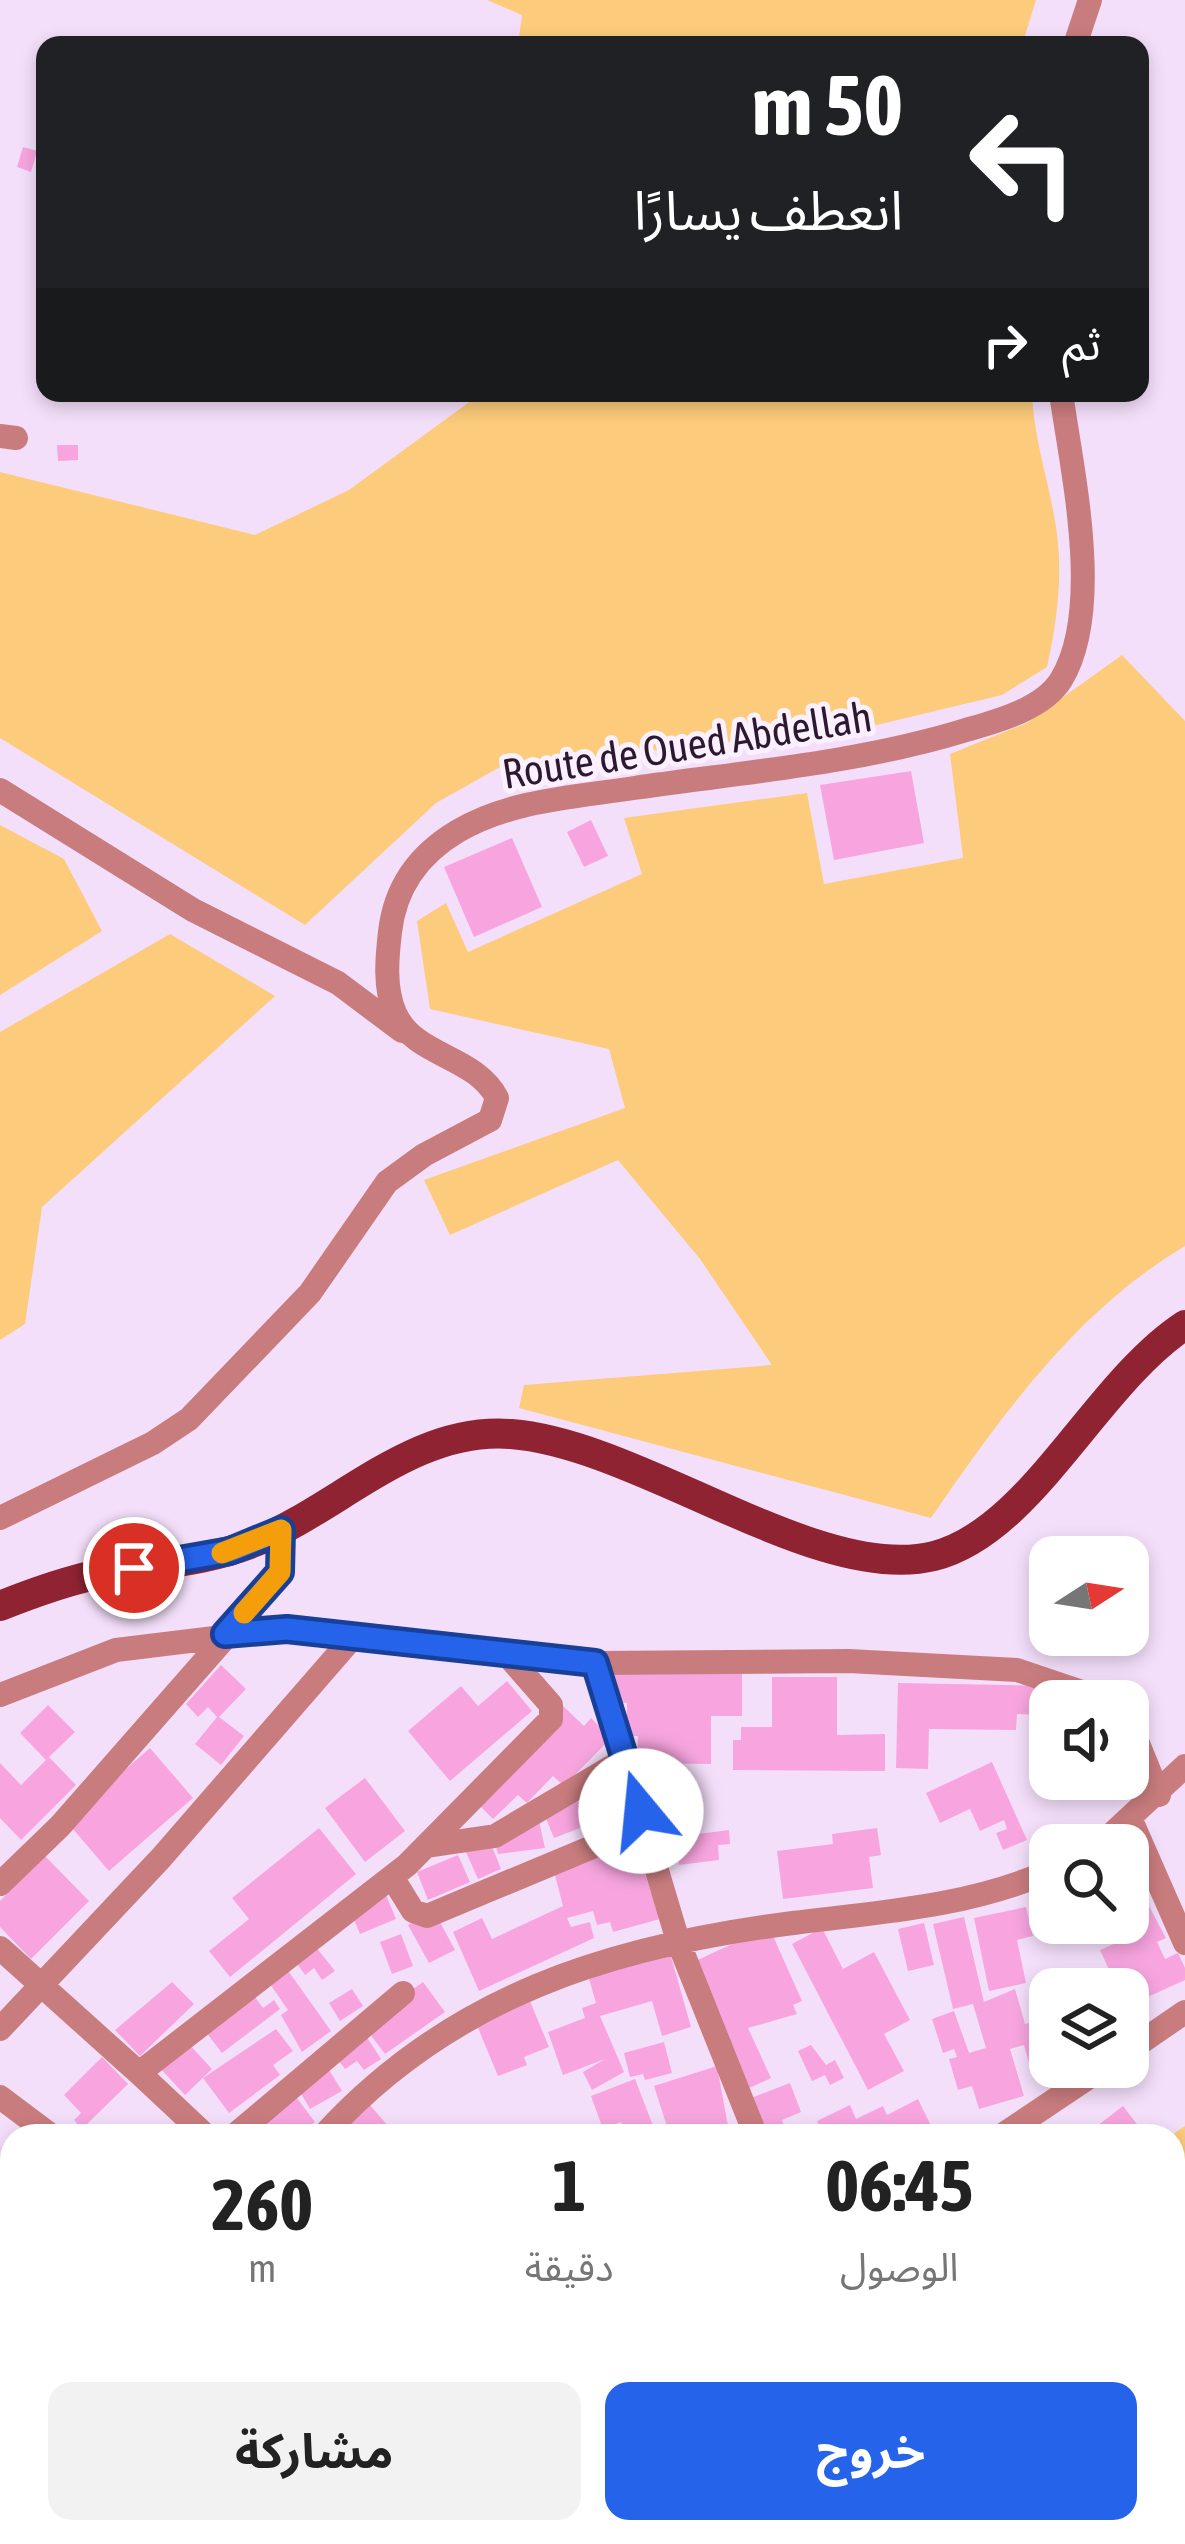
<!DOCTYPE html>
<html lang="ar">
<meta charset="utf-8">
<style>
body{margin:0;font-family:"Asap Condensed","Noto Sans Arabic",sans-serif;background:#f2f2f2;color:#222;direction:rtl;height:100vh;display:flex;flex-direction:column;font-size:45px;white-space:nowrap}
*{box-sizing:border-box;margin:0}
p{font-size:39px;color:#767676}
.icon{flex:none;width:66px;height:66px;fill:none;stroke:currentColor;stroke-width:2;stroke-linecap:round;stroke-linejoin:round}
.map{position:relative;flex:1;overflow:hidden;direction:ltr}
.details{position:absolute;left:0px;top:2124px;width:1185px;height:420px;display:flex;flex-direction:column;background:#fff;border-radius:36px 36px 0 0;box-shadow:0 6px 18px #0003;direction:rtl}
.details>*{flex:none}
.hud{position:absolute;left:36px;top:36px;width:1113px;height:366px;border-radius:24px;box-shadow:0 6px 18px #0003;direction:rtl;background:#202124;color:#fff;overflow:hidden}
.needle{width:78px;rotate:78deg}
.tools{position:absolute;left:1029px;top:1536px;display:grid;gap:24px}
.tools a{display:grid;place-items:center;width:120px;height:120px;border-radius:24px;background:#fff;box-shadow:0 6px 18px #0003;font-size:60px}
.pin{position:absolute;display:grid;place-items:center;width:102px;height:102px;color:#fff;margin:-51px;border:6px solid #fff;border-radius:50%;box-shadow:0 3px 12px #0007}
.me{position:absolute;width:132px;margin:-66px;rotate:343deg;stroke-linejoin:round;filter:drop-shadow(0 0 9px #0008)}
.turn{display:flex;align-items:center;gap:42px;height:252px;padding:0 48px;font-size:54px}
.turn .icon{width:156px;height:156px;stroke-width:2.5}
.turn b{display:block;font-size:84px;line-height:102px}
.then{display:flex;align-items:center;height:114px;padding:0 48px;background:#0003;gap:24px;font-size:45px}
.eta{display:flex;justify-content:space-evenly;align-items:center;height:204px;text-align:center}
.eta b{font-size:72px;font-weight:700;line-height:84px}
.button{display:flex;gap:24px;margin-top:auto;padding:24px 48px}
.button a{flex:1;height:138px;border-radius:24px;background:#2563eb;color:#fff;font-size:48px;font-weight:700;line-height:138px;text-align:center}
.button a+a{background:#f2f2f2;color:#222}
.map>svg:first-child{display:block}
.green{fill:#fccb7b}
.building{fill:#f8a5df}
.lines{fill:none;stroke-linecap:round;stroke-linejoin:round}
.street{stroke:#c97c7e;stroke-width:24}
.primary{stroke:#902332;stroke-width:30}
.route-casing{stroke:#184099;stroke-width:30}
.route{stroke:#2563eb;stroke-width:21}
.slow{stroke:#f59e0b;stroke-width:21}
.labels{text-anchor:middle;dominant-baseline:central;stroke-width:10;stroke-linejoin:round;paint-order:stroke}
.street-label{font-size:42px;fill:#2c1931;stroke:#fbf1fe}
</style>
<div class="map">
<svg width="1185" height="2544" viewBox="0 0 1185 2544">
<rect width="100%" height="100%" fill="#f4dffa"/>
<path class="green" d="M487 0H1036L1022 45H518L522 15Z
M473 393H1032C1034 445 1053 492 1058 543 1062 584 1056 627 1047 667L1002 695 868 727 500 767 436 803 305 925 0 738V472L255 535 349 490 472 400Z
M1122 655 1185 721V1246C1077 1310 1001 1416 931 1518L519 1408 524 1385 772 1365 700 1259 618 1160 450 1235 424 1180 625 1108 609 1049 430 1009 417 921 446 903 468 952 642 874 624 818 807 793 824 884 963 858 950 754 1027 723Z
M0 825 64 859 102 931 0 995Z
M170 934 275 996 42 1207 25 1324 0 1340V1032Z
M1185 2126V2281L1173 2283 1170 2136Z
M1185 2391V2515L1173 2521V2419Z"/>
<path class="building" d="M23 147 37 151 31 172 17 167Z
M57 445H78V460L58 461Z
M911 771 924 843 834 860 820 785Z
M591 820 608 856 584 867 567 832Z
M512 838 542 907 474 937 444 867Z
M221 1665 246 1689 219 1717 244 1736 221 1765 195 1744 217 1717 208 1707 198 1717 186 1704Z
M613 1672 742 1674V1716H711V1764L637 1763 638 1736H627V1703L612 1702Z
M772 1677H837V1735L885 1734V1771L733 1770V1740H741V1727H772Z
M507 1681 532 1711 450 1781 408 1731 461 1686 478 1706Z
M898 1683 1055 1686V1701H1050V1715L1017 1714 1016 1730 929 1729 928 1769 896 1768Z
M48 1705 75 1732 49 1757 76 1785 21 1840 0 1818V1763L21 1785 46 1760 20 1733Z
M562 1705 584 1726 591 1718 611 1738 564 1786 553 1776 527 1803 518 1795 493 1819 471 1797Z
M150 1748 193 1798 109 1871 66 1821Z
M992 1762 1027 1840 1003 1850 996 1833 1007 1829 1004 1820 980 1831 970 1809 940 1823 926 1793Z
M616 1771 627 1810 593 1820 583 1781Z
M365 1778 405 1831 365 1862 325 1808Z
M577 1799 588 1825 554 1838 541 1806Z
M539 1821 545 1848 498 1854 492 1833Z
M319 1828 356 1874 230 1977 209 1951 249 1919 232 1898Z
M877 1828 881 1855 869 1857 873 1888 783 1899 777 1851 833 1844 832 1834Z
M729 1830 730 1844 718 1845 719 1860 679 1865 675 1837Z
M632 1835 660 1919 613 1932 610 1922 597 1925 593 1911 567 1918 571 1927 590 1922 594 1938 479 1991 453 1932 482 1918 492 1939 563 1906 550 1856Z
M489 1839 501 1869 478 1879 465 1850Z
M458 1855 470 1882 428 1900 417 1872Z
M45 1856 89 1901 31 1959 0 1927V1901Z
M1128 1867 1166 1938 1157 1942 1165 1959 1178 1953 1185 1968V1980L1141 2000 1134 1986 1118 1989 1100 1950 1127 1938 1121 1923H1128Z
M386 1895 396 1919 360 1934 350 1910Z
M1026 1907 1033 1936 1017 1940 1026 1983 989 1991 974 1918Z
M434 1911 455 1950 429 1963 408 1925Z
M964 1917 984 2002 1015 1989 1025 2024 1050 2017V2067L1032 2073 1024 2045 1010 2049 1024 2096 979 2109 972 2086 958 2090 949 2059 957 2057 954 2049 943 2053 932 2019 954 2011 969 2053 986 2048 973 2004 953 2009 933 1924Z
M1050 1920V1923L1080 1924 1043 1937 1038 1924Z
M924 1923 934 1965 908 1971 898 1929Z
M769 1927 802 2001 793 2005 797 2014 748 2028 771 2078 745 2090 689 1964Z
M822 1928 843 1969 874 1952 910 2020 884 2034 904 2071 868 2090 792 1944Z
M401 1934 413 1966 392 1974 380 1942Z
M316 1947 335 1971 322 1980 314 1968 305 1975 296 1962Z
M670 1953 691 2027 662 2036 652 2001 600 2016 624 2072 592 2090 583 2072 605 2059 563 2075 548 2032 585 2018 582 2008 596 2003 588 1975Z
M284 1965 331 2031 302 2052 281 2015 288 2010 266 1978Z
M172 1982 194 2004 140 2056 115 2030Z
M423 1982 445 2012 385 2054 363 2025Z
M352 1989 363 2006 340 2021 329 2003Z
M250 1990 263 2008 274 2000 280 2009 222 2053 202 2027Z
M530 2001 549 2047 524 2057 527 2065 498 2076 476 2023Z
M361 2028 381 2059 364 2070 357 2061 345 2069 336 2057Z
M276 2029 293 2051 273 2065 280 2075 229 2113 203 2078Z
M186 2041 212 2069 185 2095 159 2067Z
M664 2042 672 2073 645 2080 643 2074 630 2077 624 2053Z
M811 2045 826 2065 835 2060 844 2078 830 2085 825 2075 812 2081 798 2051Z
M102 2057 128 2084 82 2129 74 2120 81 2113 64 2095Z
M323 2060 342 2091 310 2109 292 2078Z
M717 2066 728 2126 705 2136H670L654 2086Z
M635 2079 657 2136H627L621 2122 603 2129 591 2096Z
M790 2083 801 2112 782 2120 787 2134 779 2136 775 2125 764 2130 751 2098Z
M290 2089 315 2122 296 2136H261L249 2120Z
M918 2099 936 2136H860L855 2126 825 2136 817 2121 850 2105 856 2119 883 2106 887 2115Z
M369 2104 397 2136H334Z
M1123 2106 1146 2136H1084Z
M12 2384V2430L0 2424V2388L8 2392Z
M0 2444 12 2449V2471L3 2490 12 2487V2527L0 2524Z
M31 2532H71L73 2534 67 2544H33L26 2540Z
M174 2532H272L302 2544H192Z
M650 2532H747L729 2544H659Z
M843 2532H942L925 2544H826Z"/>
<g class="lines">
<path class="street" d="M1075 45 1090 0
M0 436 16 438
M0 790 193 910 338 983 402 1031
M0 1518 153 1443 189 1419 310 1293 387 1182 424 1155 490 1120 497 1098C475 1055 414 1057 395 1013 384 988 387 958 390 932 395 887 419 854 458 831 511 800 575 797 634 788 745 772 859 763 966 730 997 721 1043 709 1061 680 1104 610 1072 471 1061 393
M595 1663 678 1941 756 2136
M0 1695 116 1650 287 1629 595 1663 849 1661 1017 1670 1109 1701
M1128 1719 1159 1795
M1131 1820 1185 1943
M1100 1845 1185 1766
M427 1846 495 1836 625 1759
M392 1877 413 1911 427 1916 645 1825
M0 1884 60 1826 274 1582 283 1559 281 1530
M0 1948 139 2073 407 1865 551 1719V1705L508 1656
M0 2029 161 1858 354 1636
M1128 2051 1185 2012
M139 2073 202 2132
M0 2097 52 2136
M235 2135 403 1993
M323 2136C450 1996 611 1946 793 1923 881 1912 967 1907 1050 1871
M1001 2136 1104 2067
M0 2273 12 2258
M0 2348 12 2349
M0 2434 12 2441
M159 2532 186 2544
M424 2532 443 2544
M0 2538 14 2544
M93 2544 99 2532
M608 2544 625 2532
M794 2544 810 2532
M993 2544 1009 2532"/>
<path class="primary" d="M0 1606C30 1594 63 1582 95 1575 149 1564 204 1563 255 1542 340 1508 413 1426 511 1434 641 1444 818 1585 934 1556 1032 1531 1095 1384 1185 1325"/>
</g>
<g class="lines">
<g class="route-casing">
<path id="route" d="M134 1568 230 1551 281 1530 280 1572 225 1634 287 1629 595 1663 641 1811"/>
</g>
<use href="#route" class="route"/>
<path class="slow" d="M222 1553 281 1530 280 1572 244 1613"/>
</g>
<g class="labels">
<g class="street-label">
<text transform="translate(687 745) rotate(-9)">Route de Oued Abdellah</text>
</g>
</g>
</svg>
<div class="tools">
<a><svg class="needle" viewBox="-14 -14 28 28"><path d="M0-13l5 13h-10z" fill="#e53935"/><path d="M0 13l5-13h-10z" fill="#767676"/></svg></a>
<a><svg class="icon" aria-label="sound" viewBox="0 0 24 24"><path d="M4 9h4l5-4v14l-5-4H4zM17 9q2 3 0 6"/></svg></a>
<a><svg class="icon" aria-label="search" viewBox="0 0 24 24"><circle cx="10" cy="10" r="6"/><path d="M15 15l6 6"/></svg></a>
<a><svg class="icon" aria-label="layers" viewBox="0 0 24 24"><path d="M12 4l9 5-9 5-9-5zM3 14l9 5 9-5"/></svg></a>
</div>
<div class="pin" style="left:134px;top:1568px;background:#d93025"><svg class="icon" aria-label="arrive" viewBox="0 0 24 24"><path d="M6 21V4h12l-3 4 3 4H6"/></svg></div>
<svg class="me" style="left:641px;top:1811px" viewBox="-20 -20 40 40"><circle r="19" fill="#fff"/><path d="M0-13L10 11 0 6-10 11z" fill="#2563eb"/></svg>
<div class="hud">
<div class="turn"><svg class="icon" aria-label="left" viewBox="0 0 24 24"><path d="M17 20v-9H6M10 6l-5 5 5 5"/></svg><div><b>50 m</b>انعطف يسارًا</div></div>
<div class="then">ثم<svg class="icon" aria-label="right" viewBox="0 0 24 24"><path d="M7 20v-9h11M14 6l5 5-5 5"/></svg></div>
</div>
<section class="details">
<div class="eta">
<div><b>06:45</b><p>الوصول</p></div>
<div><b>1</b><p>دقيقة</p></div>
<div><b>260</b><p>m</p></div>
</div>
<div class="button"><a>خروج</a><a>مشاركة</a></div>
</section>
</div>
